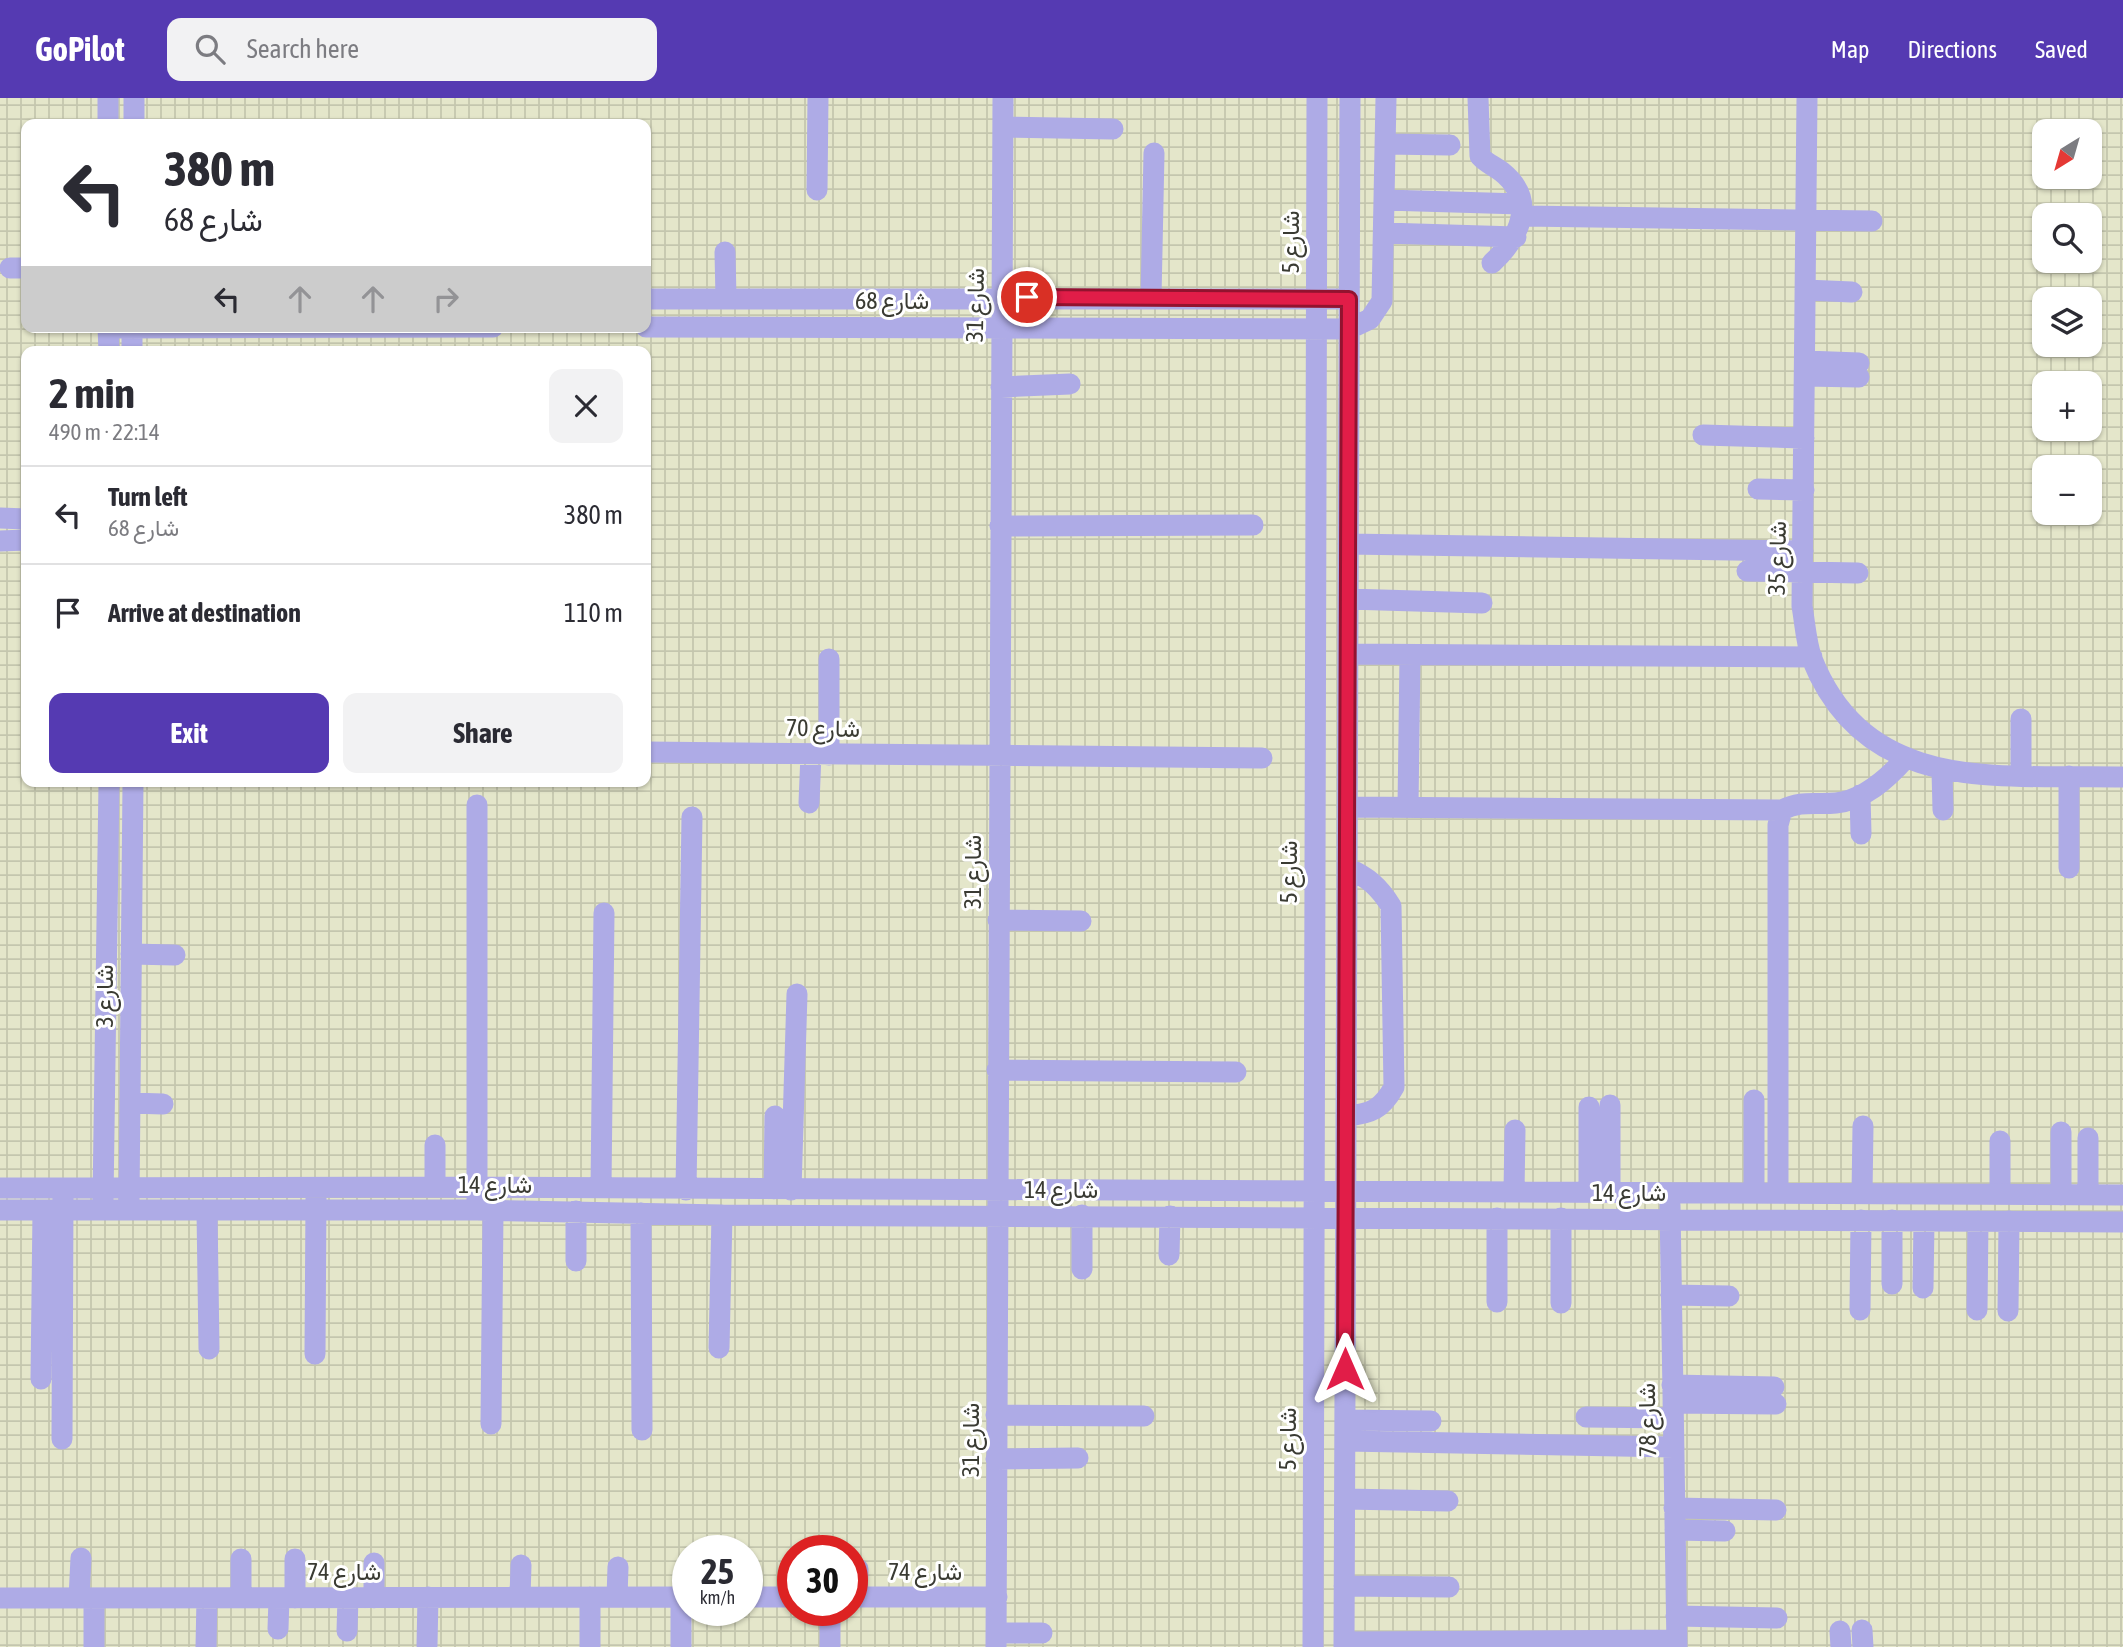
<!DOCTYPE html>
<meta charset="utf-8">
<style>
body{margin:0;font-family:"Asap Condensed",Vazirmatn,sans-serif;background:#f2f2f3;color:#2b2b33;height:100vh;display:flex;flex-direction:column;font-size:26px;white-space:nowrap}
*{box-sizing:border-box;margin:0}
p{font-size:23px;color:#7c7c81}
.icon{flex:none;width:38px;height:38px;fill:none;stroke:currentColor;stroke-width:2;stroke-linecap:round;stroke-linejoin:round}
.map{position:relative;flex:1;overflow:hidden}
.drawer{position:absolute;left:21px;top:248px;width:630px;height:441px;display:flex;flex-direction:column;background:#fff;border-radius:14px;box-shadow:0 2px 5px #0004}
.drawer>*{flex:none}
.top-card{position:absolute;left:21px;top:21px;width:630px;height:214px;border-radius:14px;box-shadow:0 2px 5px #0004;background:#fff;color:#2b2b33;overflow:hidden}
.needle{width:46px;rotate:217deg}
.buttons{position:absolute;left:2032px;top:21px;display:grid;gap:14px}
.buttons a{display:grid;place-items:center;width:70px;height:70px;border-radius:14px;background:#fff;box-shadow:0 2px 5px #0004;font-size:35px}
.speed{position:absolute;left:672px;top:1437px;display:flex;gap:14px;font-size:35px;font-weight:700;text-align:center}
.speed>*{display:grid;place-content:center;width:91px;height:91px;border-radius:50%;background:#fff;box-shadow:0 2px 5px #0004;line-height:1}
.speed small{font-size:18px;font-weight:400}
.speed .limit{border:10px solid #d22;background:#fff;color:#111}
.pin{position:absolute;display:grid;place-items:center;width:60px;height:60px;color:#fff;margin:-30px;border:4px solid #fff;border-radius:50%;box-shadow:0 2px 7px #0007}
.me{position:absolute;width:77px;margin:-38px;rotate:0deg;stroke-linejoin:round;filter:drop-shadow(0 0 5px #0008)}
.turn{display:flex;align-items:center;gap:24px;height:147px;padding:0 28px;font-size:32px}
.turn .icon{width:91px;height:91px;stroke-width:2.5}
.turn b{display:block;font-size:49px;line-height:60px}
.lanes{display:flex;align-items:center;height:66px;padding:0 28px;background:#0003;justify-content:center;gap:35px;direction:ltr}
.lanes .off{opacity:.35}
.round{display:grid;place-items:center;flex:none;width:74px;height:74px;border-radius:14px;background:#f2f2f3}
.overview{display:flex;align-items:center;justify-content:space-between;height:119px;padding:0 28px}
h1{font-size:42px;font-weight:700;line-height:52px}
.primary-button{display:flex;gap:14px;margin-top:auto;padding:14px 28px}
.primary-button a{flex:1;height:80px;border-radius:14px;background:#553ab2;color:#fff;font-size:28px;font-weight:700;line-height:80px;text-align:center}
.primary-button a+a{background:#f2f2f3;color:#2b2b33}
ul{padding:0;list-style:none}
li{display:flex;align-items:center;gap:21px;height:98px;padding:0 28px;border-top:2px solid #e1e1e2}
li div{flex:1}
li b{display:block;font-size:26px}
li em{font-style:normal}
header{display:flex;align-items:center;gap:42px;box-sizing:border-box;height:98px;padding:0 35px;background:#553ab2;color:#fff}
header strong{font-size:33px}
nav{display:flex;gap:38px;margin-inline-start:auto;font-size:24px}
.search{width:490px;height:63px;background:#f2f2f3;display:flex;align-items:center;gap:18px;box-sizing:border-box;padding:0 24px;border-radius:14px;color:#7c7c81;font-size:26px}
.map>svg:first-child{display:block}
.industrial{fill:url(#industrial-grid);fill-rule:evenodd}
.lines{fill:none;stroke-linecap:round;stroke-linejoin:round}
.minor{stroke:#aeabe6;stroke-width:21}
.route-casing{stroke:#92132f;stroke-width:18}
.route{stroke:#e11d48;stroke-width:12}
.labels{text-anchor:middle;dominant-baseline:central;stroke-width:6;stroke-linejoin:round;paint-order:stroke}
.street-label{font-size:24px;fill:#3a3b33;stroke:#fff}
</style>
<header>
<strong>GoPilot</strong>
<div class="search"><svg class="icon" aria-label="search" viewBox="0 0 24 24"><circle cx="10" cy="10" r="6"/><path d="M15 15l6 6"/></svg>Search here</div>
<nav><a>Map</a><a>Directions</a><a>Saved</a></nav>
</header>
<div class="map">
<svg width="2123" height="1549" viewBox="0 0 2123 1549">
<defs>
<pattern id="industrial-grid" width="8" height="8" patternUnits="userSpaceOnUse" patternTransform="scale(1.75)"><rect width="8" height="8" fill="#e4e6ca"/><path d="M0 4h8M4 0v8" fill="none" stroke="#c4c6ae"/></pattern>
</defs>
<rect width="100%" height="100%" fill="#eef0db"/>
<path class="industrial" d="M0 0H2123V1549H0ZM26 26H646V229H26ZM2044 33H2090V79H2044ZM2044 117H2090V163H2044ZM2044 201H2090V247H2044ZM26 254H646V684H26ZM2044 285H2090V331H2044ZM2044 369H2090V415H2044ZM688 1452H747V1512H688ZM793 1452H852V1512H793Z"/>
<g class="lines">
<path class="minor" d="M1478 0 1480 58C1486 65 1494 68 1502 74 1538 103 1519 140 1492 165
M1807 0 1802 508C1805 525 1806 545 1812 561 1867 699 2003 676 2123 679
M108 26V0
M134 26V0
M1003 29 1113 31
M1386 46 1450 47
M817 92 818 0
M1385 102 1521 106
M1522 118 1872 123
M1384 135 1516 139
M725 154 726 200
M10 170H26
M1805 192 1852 194
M1151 200 1154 55
M646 201H1349
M108 229 109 254
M646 229 1349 231 1370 221 1382 203 1386 0
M108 230 493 229
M132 254V229
M1805 263 1859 265
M1805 278 1859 279
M1001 289 1070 286
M1703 337 1804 340
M1758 391 1804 392
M0 420 26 421
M1000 428 1253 427
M0 443 26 442
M1348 446 1803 453
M1747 473 1858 475
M1348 501 1482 505
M1348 556 1812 559
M646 654 1262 660
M829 657V561
M1942 673 1943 712
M2021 677V621
M1860 697 1861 736
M809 705 811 656
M477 707V1103
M1347 709 1782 712
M1408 709 1410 557
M2069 770V678
M998 822 1081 823
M131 856 175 857
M997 972 1236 974
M130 1005 163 1006
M1346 1018C1371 1016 1382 1011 1394 989L1391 808C1379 789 1368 779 1347 770
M435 1089V1047
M0 1090 478 1089 2123 1097
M601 1090 604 815
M774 1091 775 1018
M686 1092 692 719
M791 1092 797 896
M1514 1094 1515 1032
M1589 1094V1009
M1610 1094V1007
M1754 1095V1002
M1778 1095V727L1782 712C1801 702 1816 707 1836 705 1864 702 1887 681 1905 661
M1862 1096 1863 1028
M2000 1096V1043
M2061 1097V1034
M2088 1097V1040
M103 1102 109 684
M129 1103 133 684
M1670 1107 1677 1549
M0 1112H477L722 1117 2123 1124
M207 1113 209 1251
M641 1115 642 1332
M1169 1157 1170 1118
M576 1163V1113
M1082 1171V1117
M1892 1186V1122
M1923 1190 1924 1123
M1671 1197 1729 1198
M1497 1204V1120
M1561 1205V1120
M1860 1212 1861 1122
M1977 1212 1978 1123
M2008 1213 2009 1123
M719 1250 722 1117
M315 1256 316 1100
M41 1281 43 1112
M1672 1287 1774 1289
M1673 1305 1776 1306
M996 1317 1144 1318
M1586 1319 1673 1320
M1345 1322 1431 1323
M491 1326 493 1113
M62 1341 63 1098
M1345 1343 1674 1349
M996 1361 1078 1360
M1345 1401 1448 1403
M1674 1410 1776 1412
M1675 1432 1725 1433
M1344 1488 1449 1489
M520 1499 521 1467
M617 1499 618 1469
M681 1499V1549
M747 1499H793
M852 1499H997
M857 1499 858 1471
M0 1500 688 1499
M79 1500 81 1460
M241 1500V1461
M295 1500V1461
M374 1500V1465
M830 1512V1549
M1676 1518 1777 1520
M278 1531 279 1500
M1862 1532 1863 1549
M347 1533 348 1500
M1840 1533 1841 1549
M996 1535H1042
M1344 1544 1677 1542
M427 1547 428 1499
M94 1549V1500
M206 1549 207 1500
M590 1549V1499
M996 1549 1003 0
M1313 1549 1317 0
M1344 1549 1350 0"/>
</g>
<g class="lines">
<g class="route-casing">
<path id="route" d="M1027 199 1349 201 1345 1271"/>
</g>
<use href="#route" class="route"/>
</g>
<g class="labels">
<g class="street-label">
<text transform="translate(1290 144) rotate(-90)">شارع 5</text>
<text x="892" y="202">شارع 68</text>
<text transform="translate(975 207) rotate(-89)">شارع 31</text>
<text transform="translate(1777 460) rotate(-89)">شارع 35</text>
<text transform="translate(823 630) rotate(1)">شارع 70</text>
<text transform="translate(972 774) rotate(-90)">شارع 31</text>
<text transform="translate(1288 774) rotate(-90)">شارع 5</text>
<text transform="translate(104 898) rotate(-90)">شارع 3</text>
<text x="495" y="1086">شارع 14</text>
<text x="1061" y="1091">شارع 14</text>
<text x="1629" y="1094">شارع 14</text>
<text transform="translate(1647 1322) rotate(-91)">شارع 78</text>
<text transform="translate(1287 1341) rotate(-90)">شارع 5</text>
<text transform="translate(970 1342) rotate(-90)">شارع 31</text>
<text x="344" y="1473">شارع 74</text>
<text x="925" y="1473">شارع 74</text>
</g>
</g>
</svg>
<div class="buttons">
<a><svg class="needle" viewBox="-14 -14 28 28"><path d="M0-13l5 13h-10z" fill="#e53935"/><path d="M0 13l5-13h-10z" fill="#7c7c81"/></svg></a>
<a><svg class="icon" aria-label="search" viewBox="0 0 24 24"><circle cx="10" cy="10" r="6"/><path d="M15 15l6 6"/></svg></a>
<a><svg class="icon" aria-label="layers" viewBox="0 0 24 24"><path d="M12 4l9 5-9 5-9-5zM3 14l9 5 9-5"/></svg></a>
<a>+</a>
<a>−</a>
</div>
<div class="speed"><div>25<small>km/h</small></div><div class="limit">30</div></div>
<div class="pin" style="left:1027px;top:199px;background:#d93025"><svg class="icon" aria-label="arrive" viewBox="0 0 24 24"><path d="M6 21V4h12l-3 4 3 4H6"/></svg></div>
<svg class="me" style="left:1345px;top:1271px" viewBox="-20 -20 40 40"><path d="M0-17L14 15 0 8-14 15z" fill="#e11d48" stroke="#fff" stroke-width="4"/></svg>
<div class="top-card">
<div class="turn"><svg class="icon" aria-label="left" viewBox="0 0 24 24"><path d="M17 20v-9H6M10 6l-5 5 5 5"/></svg><div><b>380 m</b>شارع 68</div></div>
<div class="lanes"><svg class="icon" aria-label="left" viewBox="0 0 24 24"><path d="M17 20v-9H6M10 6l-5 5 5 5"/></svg><svg class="icon off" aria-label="ahead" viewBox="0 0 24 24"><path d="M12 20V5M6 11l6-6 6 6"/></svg><svg class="icon off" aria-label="ahead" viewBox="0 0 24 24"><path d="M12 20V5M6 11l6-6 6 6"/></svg><svg class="icon off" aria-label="right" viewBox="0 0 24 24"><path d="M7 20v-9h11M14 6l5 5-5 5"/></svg></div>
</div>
<section class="drawer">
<div class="overview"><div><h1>2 min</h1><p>490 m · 22:14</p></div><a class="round"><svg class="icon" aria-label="close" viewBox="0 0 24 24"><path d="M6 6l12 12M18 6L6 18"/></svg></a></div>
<ul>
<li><svg class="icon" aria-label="left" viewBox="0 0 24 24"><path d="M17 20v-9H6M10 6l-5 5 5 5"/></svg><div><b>Turn left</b><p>شارع 68</p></div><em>380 m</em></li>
<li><svg class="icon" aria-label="arrive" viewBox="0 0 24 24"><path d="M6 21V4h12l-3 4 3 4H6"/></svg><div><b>Arrive at destination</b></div><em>110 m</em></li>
</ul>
<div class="primary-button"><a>Exit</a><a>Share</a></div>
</section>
</div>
